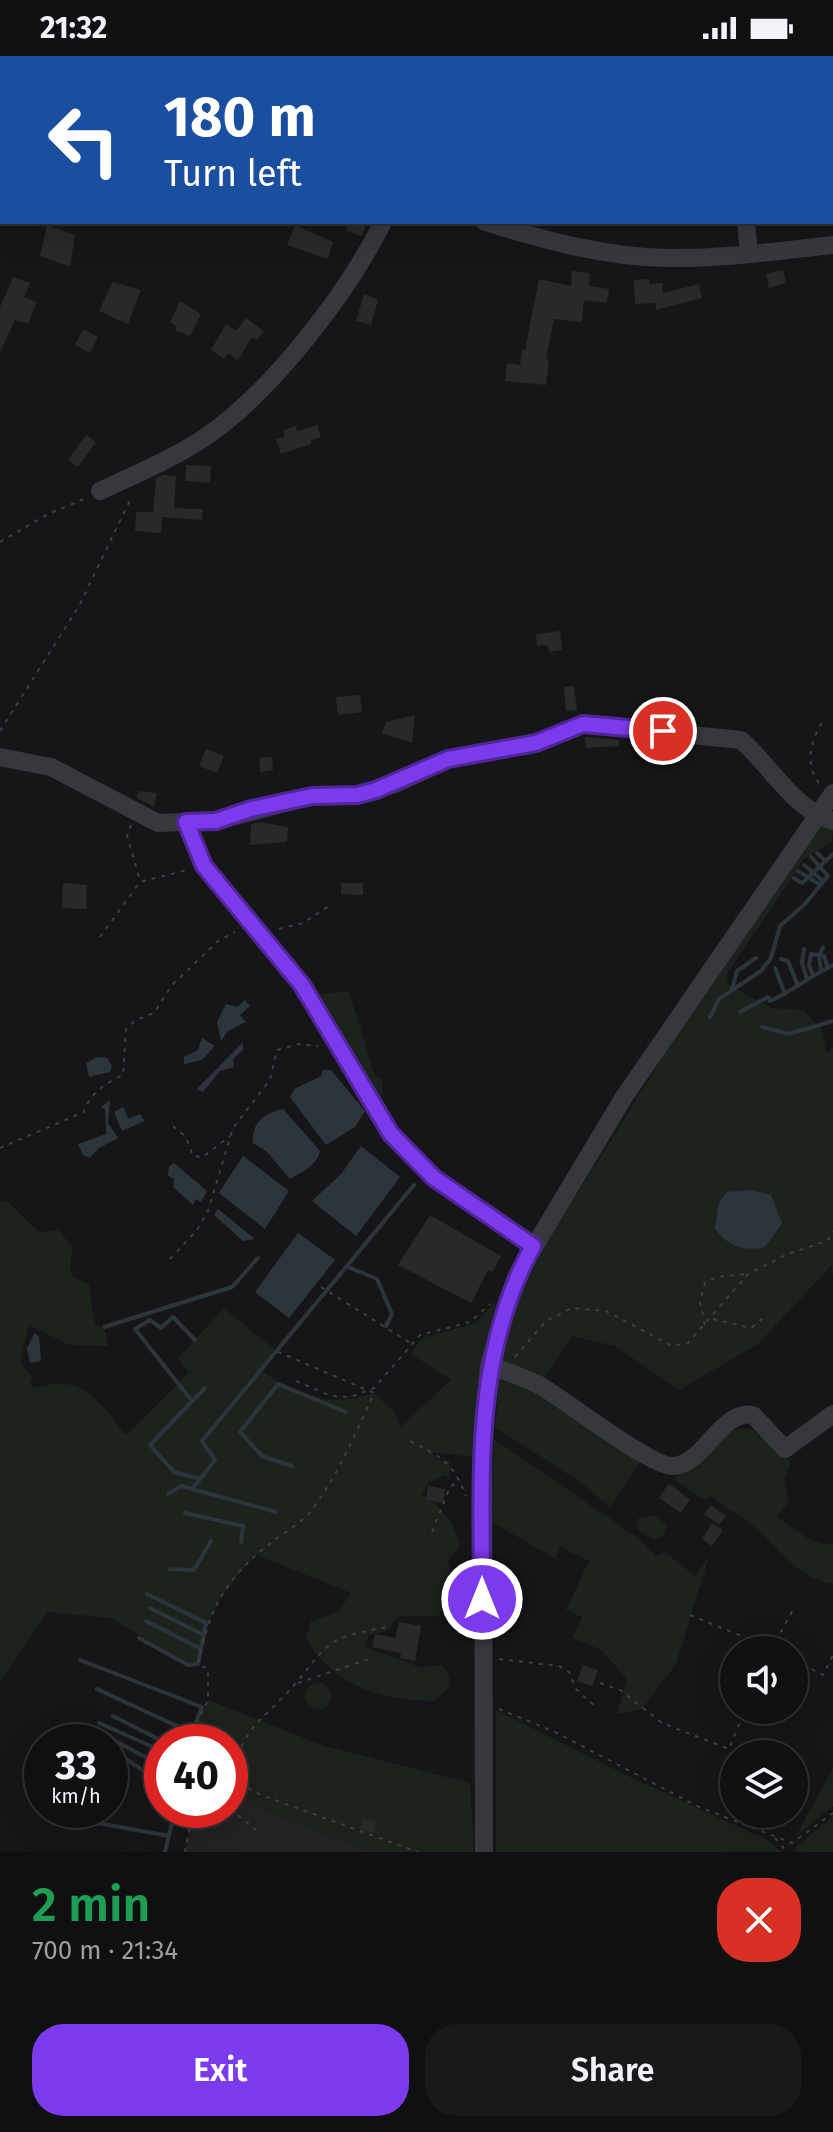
<!DOCTYPE html>
<meta charset="utf-8">
<style>
body{margin:0;font-family:"Fira Sans",sans-serif;background:#19191b;color:#f1f3f6;height:100vh;display:flex;flex-direction:column;font-size:30px;white-space:nowrap}
*{box-sizing:border-box;margin:0}
p{font-size:26px;color:#9c9d9f}
.icon{flex:none;width:44px;height:44px;fill:none;stroke:currentColor;stroke-width:2;stroke-linecap:round;stroke-linejoin:round}
.map{position:relative;height:1796px;overflow:hidden}
.side{display:flex;flex-direction:column;background:#101012;flex:1}
.side>*{flex:none}
.banner{position:absolute;left:0px;top:0px;width:834px;height:168px;box-shadow:0 8px 32px #0002,0 0 0 2px #303032;background:#1a4fa0;color:#fff;overflow:hidden}
.fabs{position:absolute;left:720px;top:1580px;display:grid;gap:16px}
.fabs a{display:grid;place-items:center;width:88px;height:88px;border-radius:50%;background:#101012;box-shadow:0 8px 32px #0002,0 0 0 2px #303032;font-size:40px}
.speed{position:absolute;left:24px;top:1668px;display:flex;gap:16px;font-size:40px;font-weight:700;text-align:center}
.speed>*{display:grid;place-content:center;width:104px;height:104px;border-radius:50%;background:#101012;box-shadow:0 8px 32px #0002,0 0 0 2px #303032;line-height:1}
.speed small{font-size:20px;font-weight:400}
.speed .limit{border:12px solid #d22;background:#fff;color:#111}
.pin{position:absolute;display:grid;place-items:center;width:68px;height:68px;color:#fff;margin:-34px;border:4px solid #fff;border-radius:50%;box-shadow:0 2px 8px #0007}
.me{position:absolute;width:88px;margin:-44px;rotate:0deg;stroke-linejoin:round;filter:drop-shadow(0 0 6px #0008)}
.turn{display:flex;align-items:center;gap:28px;height:168px;padding:0 32px;font-size:36px}
.turn .icon{width:104px;height:104px;stroke-width:2.5}
.turn b{display:block;font-size:56px;line-height:68px}
.round{display:grid;place-items:center;flex:none;width:84px;height:84px;border-radius:32px;background:#19191b}
.headline{display:flex;align-items:center;justify-content:space-between;height:136px;padding:0 32px}
h1{font-size:48px;font-weight:600;line-height:60px;color:#1e9e55}
.button{display:flex;gap:16px;margin-top:auto;padding:16px 32px}
.button a{flex:1;height:92px;border-radius:32px;background:#7c3aed;color:#fff;font-size:32px;font-weight:600;line-height:92px;text-align:center}
.button a+a{background:#19191b;color:#f1f3f6}
.status{display:flex;justify-content:space-between;align-items:center;height:56px;padding:0 40px;background:#101012;direction:ltr}
.status svg{height:22px;fill:currentColor}
.map>svg:first-child{display:block}
.built{fill:#222225}
.green{fill:#1c231d}
.water{fill:#2c353c}
.lines{fill:none;stroke-linecap:round;stroke-linejoin:round}
.stream{stroke:#2c353c;stroke-width:4}
.building{fill:#29292c}
.path{stroke:#3d3f44;stroke-width:2;stroke-dasharray:4 6;stroke-linecap:butt}
.minor{stroke:#37383d;stroke-width:18}
.route-casing{stroke:#51269a;stroke-width:20}
.route{stroke:#7c3aed;stroke-width:14}
</style>
<div class="status"><b>21:32</b><svg viewBox="0 0 49 12"><path d="M0 12V9h3v3zM5 12V6h3v6zM10 12V3h3v9zM15 12V0h3v12zM26 1h20v11H26zM47 4h2v5h-2z"/></svg></div>
<div class="map">
<svg width="833" height="1796" viewBox="0 0 833 1796">
<rect width="100%" height="100%" fill="#161618"/>
<path class="built" d="M230 1731 284 1763 376 1796H185L193 1754H230Z"/>
<path class="green" d="M820 768 833 772 832 785 804 803 727 918 728 928 771 952 804 954 822 974 827 998 833 991V1222L832 1209 758 1288 679 1334 615 1290 572 1280 542 1325 501 1306 507 1269 542 1194 683 969Z
M349 935 375 1020 383 1024 381 1045 314 939Z
M7 1145 40 1177 58 1174 73 1191 70 1211 73 1221 89 1228 95 1270 104 1271 108 1290 69 1289 29 1269 20 1307 32 1321 30 1328 36 1332C83 1316 100 1347 126 1379L189 1317 178 1302 224 1252 276 1295 260 1313C294 1340 332 1353 374 1337L395 1357 400 1371 451 1324 411 1298 422 1282 476 1267 496 1245 483 1299 473 1401 433 1396 436 1404 450 1405 449 1422 445 1419 429 1426 421 1438C442 1451 454 1466 460 1489L448 1505 455 1531 439 1560H400L386 1575 369 1579 365 1591 422 1612 441 1609 450 1620 448 1633 434 1645C380 1644 336 1631 306 1583L311 1565 338 1556 351 1537 256 1499C219 1539 209 1554 198 1608L188 1609 111 1562 47 1556 0 1626V1146Z
M500 1319 543 1337 641 1405 610 1451 580 1426 495 1371Z
M752 1373 791 1407 784 1423 789 1445 777 1461C792 1471 815 1492 833 1488V1528C790 1521 776 1484 743 1462 731 1454 724 1451 712 1440L703 1443 674 1423 733 1374Z
M494 1383 638 1482 656 1500 665 1496 695 1520 709 1501 676 1608 642 1653 617 1658 627 1623 601 1594 573 1582 582 1561 566 1554 589 1505 560 1491 555 1503 491 1465Z
M654 1459 667 1469 664 1479 654 1484 638 1474 637 1463Z
M305 1640a13 13 0 1 1 26 0a13 13 0 1 1-26 0Z
M208 1644 324 1690 470 1727 474 1796H376L284 1763 230 1731V1686H188Z
M496 1654 630 1721 768 1784 782 1796H496Z
M833 1711V1750L796 1780 832 1714Z
M833 1760V1796H797L795 1792Z"/>
<path class="water" d="M245 944 250 950 240 959 246 966 228 975 221 985 217 966 226 948 237 951Z
M202 982 215 990 202 1004 184 1008V1001L198 994Z
M243 986V994L233 1003 234 1011 220 1015 203 1036 197 1033Z
M97 1001 107 1002 112 1010 110 1016 89 1021 86 1007Z
M323 1014H331L365 1055 355 1071 326 1089 290 1041 294 1033 321 1020Z
M110 1044 108 1067 118 1082 99 1092 90 1102 83 1099 78 1088 106 1078 105 1053 101 1051Z
M123 1051 129 1063 140 1058 145 1065 122 1075 114 1056Z
M283 1053 320 1095C317 1110 302 1116 290 1123L267 1096 253 1087C251 1067 264 1057 283 1053Z
M361 1090 400 1121 356 1180 312 1145 341 1118Z
M243 1100 289 1135 265 1173 219 1137Z
M174 1107 207 1135 201 1146 196 1143 193 1149 173 1131 174 1123 168 1120 169 1110Z
M751 1134 771 1139 782 1167 765 1191C744 1196 728 1190 715 1173L719 1146 727 1136Z
M218 1153 255 1183 243 1185 214 1159Z
M298 1177 335 1204 289 1262 255 1236Z
M34 1277 39 1280 41 1305 30 1307 27 1293Z"/>
<g class="lines">
<path class="stream" d="M817 797 826 805
M804 809 823 825
M798 815 819 828
M794 822 802 827 833 798
M804 893 802 907 807 923
M781 903 788 905 798 930
M775 912 785 938
M821 915 819 900 823 891
M813 919 809 909 811 898 824 900 828 912
M732 933 737 915 756 902
M740 956 768 941 770 945C792 935 811 920 833 909
M710 961 719 943 761 915 771 902 780 870 805 848 828 820 811 801
M762 971 789 978 833 965
M348 1211 377 1223 392 1258 386 1270
M104 1271 232 1231 258 1202
M192 1345 135 1273 150 1264 161 1272 173 1261 195 1284
M292 1410 262 1400 240 1376 278 1328 346 1356
M200 1423 174 1416 150 1389 205 1332
M193 1432 215 1404 202 1385 414 1129
M168 1438 181 1430 276 1456
M185 1457 243 1470 241 1486
M170 1513 194 1514 211 1485
M150 1552 204 1579
M146 1565 201 1593
M139 1582 188 1609 198 1608 206 1567 147 1538
M80 1604 202 1651 188 1686
M97 1633 192 1677
M113 1660 164 1686
M99 1667 162 1695
M104 1679 162 1710
M88 1685 90 1686
M110 1697 126 1703 162 1727
M73 1754 87 1765 169 1780
M165 1796 175 1754"/>
</g>
<path class="building" d="M349 166H367L362 180 346 175Z
M47 169 75 179 70 211 40 200Z
M295 169 333 186 328 203 287 189Z
M783 214 786 227 769 232 766 218Z
M572 215 590 217 589 230 609 233 607 247 584 244 582 266 554 263 546 303 549 304 546 329 505 325 507 307 520 309 522 294H525L539 223 571 230Z
M13 221 30 227 24 241 37 246 28 268 15 264 0 296V251Z
M649 223V228L662 227 663 237 699 228 702 242 656 254V247L635 248 634 224Z
M113 226 141 234 128 268 99 255Z
M364 238 378 244 371 269 356 265Z
M180 245 201 258 190 280 175 274 177 270 170 266Z
M246 262 264 275 257 284 252 281 238 304 228 297 225 303 211 294 226 268 236 275Z
M83 273 98 281 90 297 75 289Z
M317 369 321 381 311 384V388L281 398 276 383 285 380 283 374 296 370 297 375Z
M86 379 96 386 78 411 68 404Z
M186 409 211 410 210 427 185 425Z
M163 419 176 420 174 452 203 453 202 464 162 461 161 477 135 475 136 456H153L156 422Z
M560 575 562 594 549 596 548 589 537 590 536 578Z
M574 630 577 654 566 655 564 631Z
M360 639 362 656 338 659 336 641Z
M415 659 412 687 382 677 386 666Z
M585 681 619 684V690L586 692Z
M206 693 224 700 217 717 199 710Z
M272 701 273 714 260 716 259 702Z
M138 735 157 737 154 751 137 742Z
M261 766 288 771 287 786 250 789 251 768Z
M63 827 87 829 86 853 62 852Z
M341 827H363V839L341 838Z
M430 1159 501 1200 492 1216 488 1214 471 1247 398 1209Z
M669 1427 690 1444 681 1457 659 1442Z
M428 1430 445 1433 443 1447 426 1444Z
M711 1449 726 1460 719 1469 704 1458Z
M712 1467 723 1474 712 1490 702 1483Z
M399 1566 421 1570 415 1605 400 1602 401 1597 372 1591 375 1578 395 1582Z
M583 1609 598 1614 592 1630 577 1625Z
M363 1762 377 1766 374 1777 360 1773Z"/>
<g class="lines">
<path class="path" d="M0 486 48 458 84 443
M0 675 79 550 132 440
M819 727C804 707 811 684 823 665
M131 769 127 780 140 824
M279 873 303 867 329 850
M100 881 140 826 187 814
M173 1070 186 1081 193 1100 203 1101 230 1080
M0 1092 84 1056C89 1038 107 1026 123 1019L126 973 136 964 154 957 172 929 218 885 235 876
M170 1203 197 1174 208 1155 233 1072 270 1024 277 994 299 988 318 990
M321 1231 412 1288
M713 1263 751 1272 767 1259
M705 1269 700 1246 705 1227 716 1221 747 1218
M515 1301 546 1265 572 1252 606 1255 672 1290 688 1287 748 1218 788 1198 827 1185 833 1175
M296 1325 331 1340 350 1341 374 1332 420 1279 470 1266 490 1248
M410 1385C443 1402 452 1406 466 1440
M432 1476 450 1431 460 1424
M690 1559 776 1594
M771 1594 794 1552
M499 1603 559 1610 569 1616 576 1633 596 1651
M794 1604 823 1619 833 1599
M298 1627 369 1603
M600 1627 620 1634 662 1667 729 1693 745 1654
M499 1653 555 1676 699 1751 792 1787 833 1757
M188 1686 208 1644V1613L198 1608C209 1553 226 1521 272 1486 285 1476 305 1465 314 1451 339 1417 356 1376 374 1337L276 1295
M230 1723 261 1739 418 1796
M230 1729C245 1666 255 1673 295 1628 308 1614 319 1594 337 1584 351 1577 370 1575 385 1571
M230 1753 256 1774
M775 1782 787 1796
M185 1796 193 1754"/>
<path class="minor" d="M95 0 100 2
M273 2 274 0
M761 2V0
M803 2 806 0
M485 166C543 184 605 201 667 202 723 203 777 195 833 189
M746 166 749 198
M100 435C134 419 172 403 204 382 271 337 347 238 383 166
M0 701 51 711 158 767 186 766 204 810 302 929 391 1078 434 1122 533 1190
M186 766 216 765 312 740 357 739 395 728 448 703 536 687 583 668 741 684C772 711 792 752 833 765
M489 1309C507 1316 524 1321 541 1330 565 1344 651 1411 673 1410 704 1409 721 1353 753 1359L785 1393 833 1358
M484 1796 483 1370 489 1309 516 1221 624 1041 833 737"/>
</g>
<g class="lines">
<g class="route-casing">
<path id="route" d="M482 1543C482 1422 472 1300 533 1190L434 1122 391 1078 302 929 204 810 186 766 216 765 251 753 312 740 357 739 376 734 448 703 536 687 583 668 663 675"/>
</g>
<use href="#route" class="route"/>
</g>
</svg>
<div class="fabs">
<a><svg class="icon" aria-label="sound" viewBox="0 0 24 24"><path d="M4 9h4l5-4v14l-5-4H4zM17 9q2 3 0 6"/></svg></a>
<a><svg class="icon" aria-label="layers" viewBox="0 0 24 24"><path d="M12 4l9 5-9 5-9-5zM3 14l9 5 9-5"/></svg></a>
</div>
<div class="speed"><div>33<small>km/h</small></div><div class="limit">40</div></div>
<div class="pin" style="left:663px;top:675px;background:#d93025"><svg class="icon" aria-label="arrive" viewBox="0 0 24 24"><path d="M6 21V4h12l-3 4 3 4H6"/></svg></div>
<svg class="me" style="left:482px;top:1543px" viewBox="-20 -20 40 40"><circle r="17" fill="#7c3aed" stroke="#fff" stroke-width="3"/><path d="M0-11L8 9 0 5-8 9z" fill="#fff"/></svg>
<div class="banner">
<div class="turn"><svg class="icon" aria-label="left" viewBox="0 0 24 24"><path d="M17 20v-9H6M10 6l-5 5 5 5"/></svg><div><b>180 m</b>Turn left</div></div>
</div>
</div>
<section class="side">
<div class="headline"><div><h1>2 min</h1><p>700 m · 21:34</p></div><a class="round" style="background:#d93025;color:#fff"><svg class="icon" aria-label="close" viewBox="0 0 24 24"><path d="M6 6l12 12M18 6L6 18"/></svg></a></div>
<div class="button"><a>Exit</a><a>Share</a></div>
</section>
